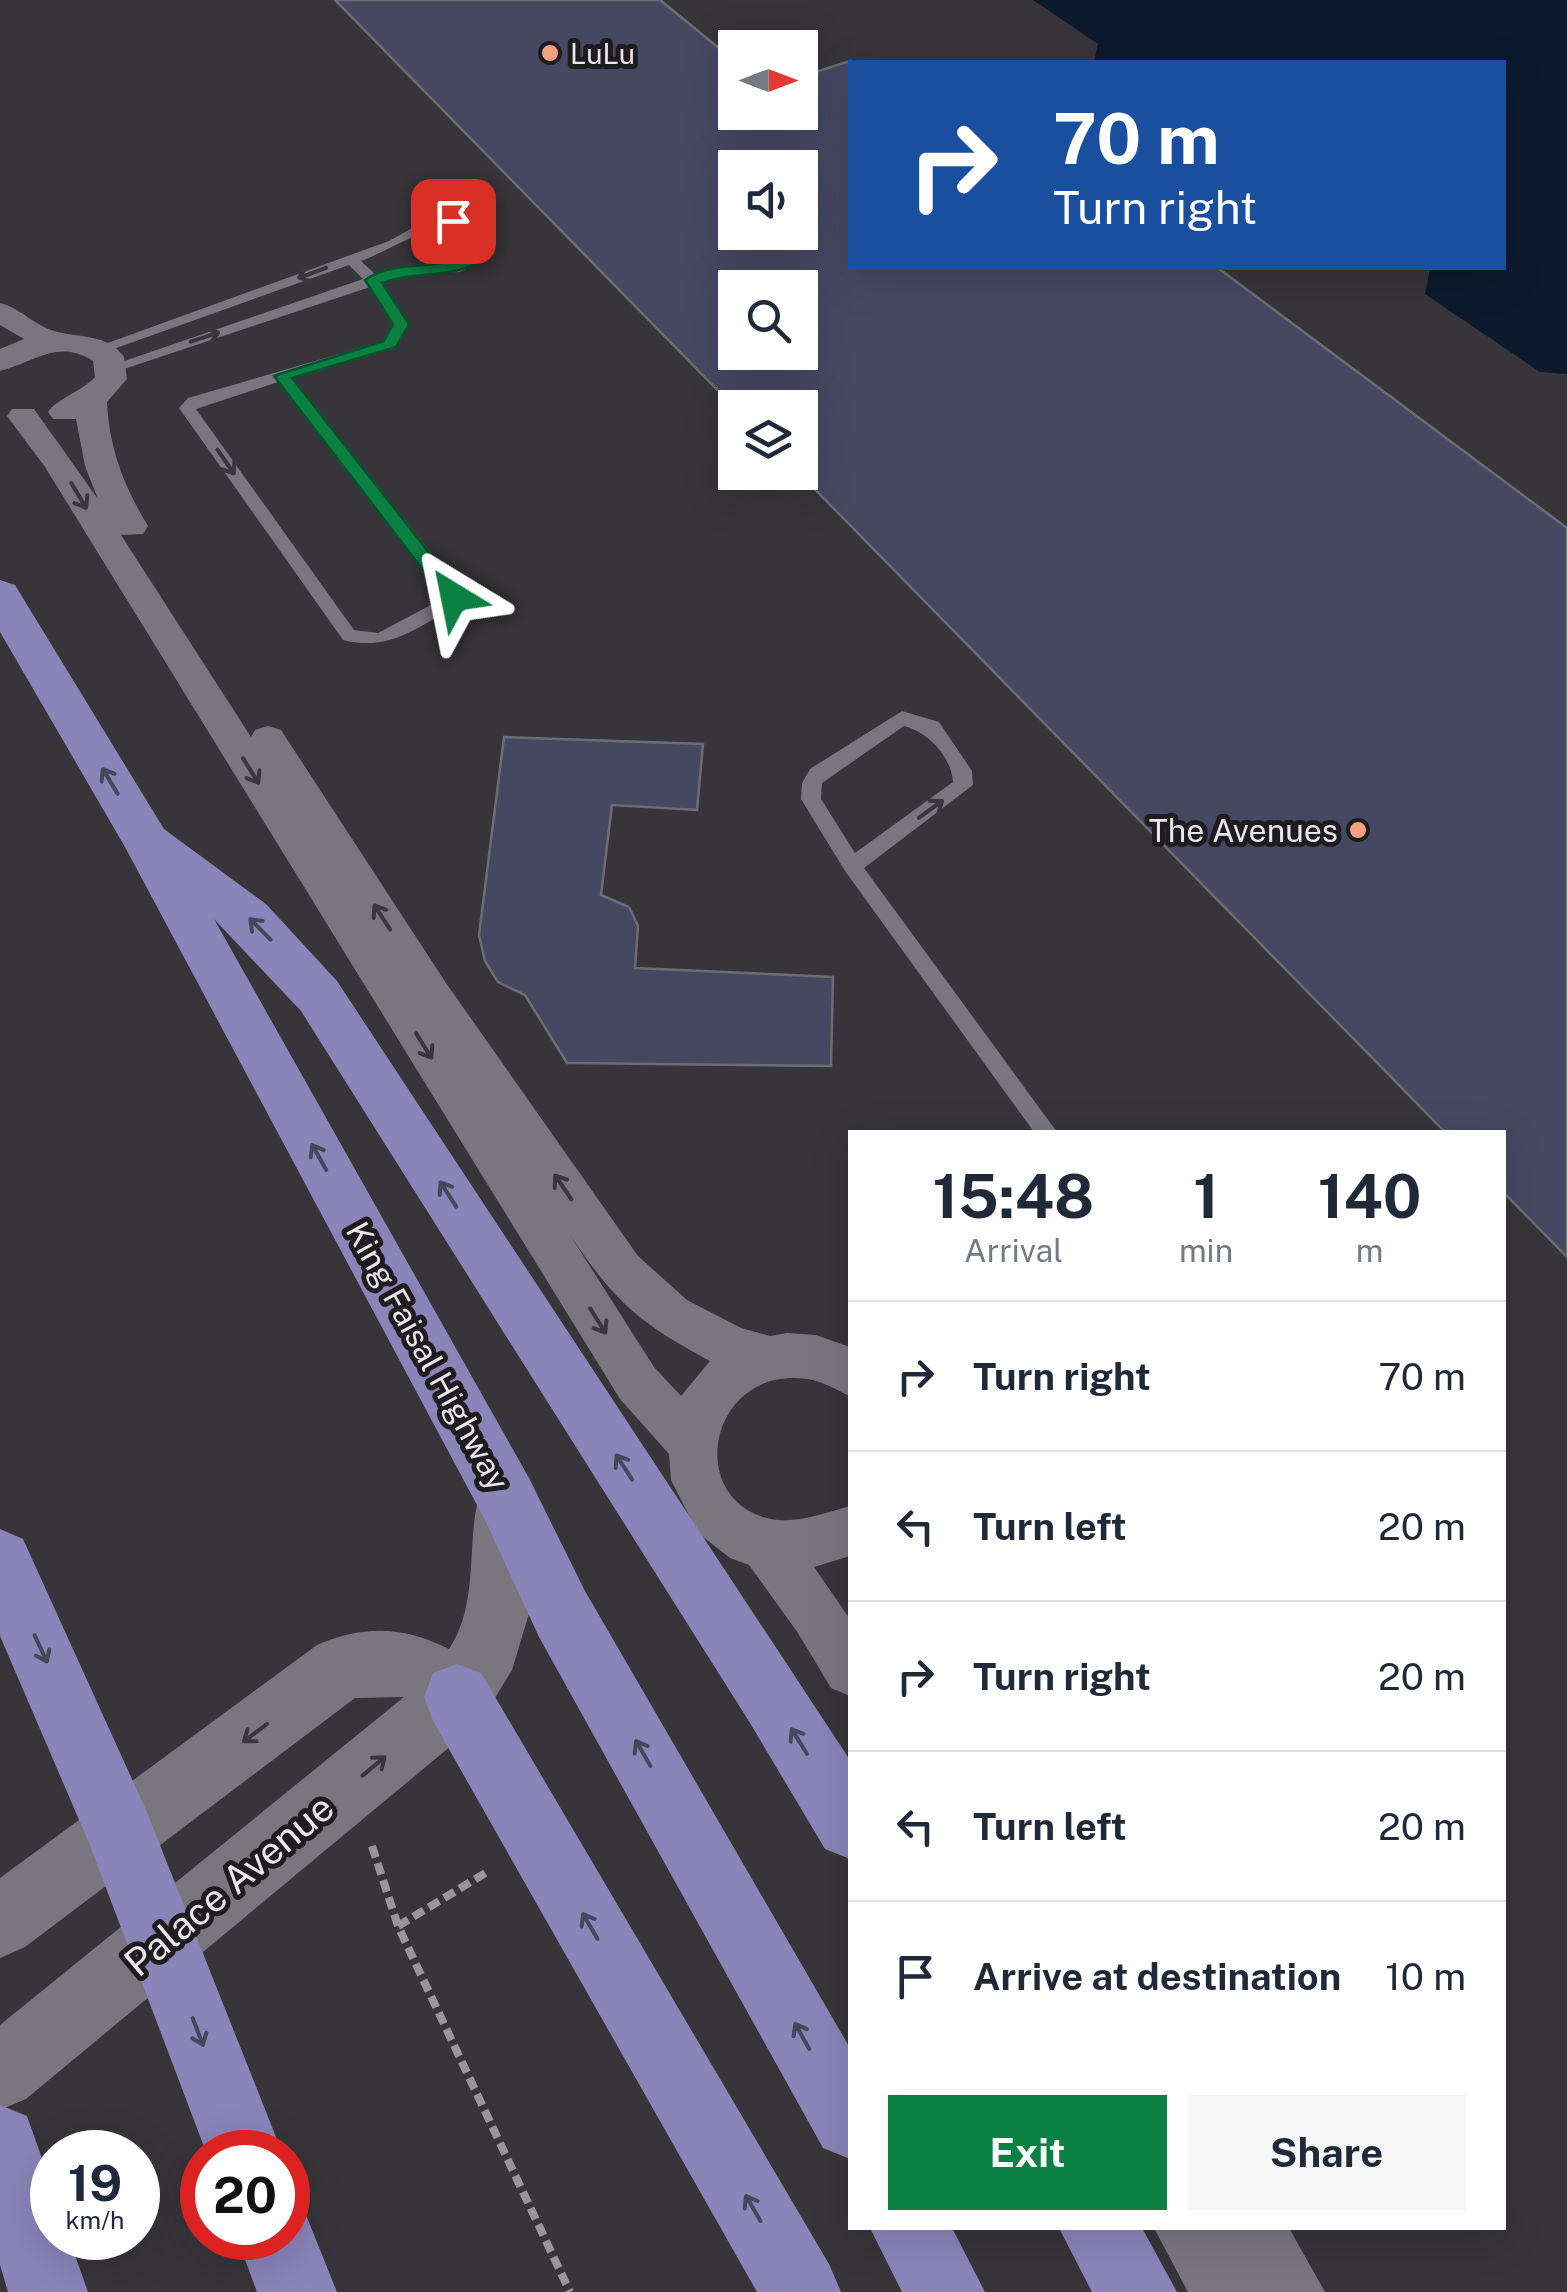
<!DOCTYPE html>
<style>
body{margin:0;font-family:"Public Sans",sans-serif;background:#f6f6f7;color:#1f2937;height:100vh;display:flex;flex-direction:column;font-size:38px;white-space:nowrap}
*{box-sizing:border-box;margin:0}
p{font-size:32px;color:#747a83}
.icon{flex:none;width:55px;height:55px;fill:none;stroke:currentColor;stroke-width:2;stroke-linecap:round;stroke-linejoin:round}
.map{position:relative;flex:1;overflow:hidden}
.drawer{position:absolute;left:848px;top:1130px;width:658px;height:1100px;display:flex;flex-direction:column;background:#fff;border-radius:0px;box-shadow:0 10px 40px #0002}
.drawer>*{flex:none}
.banner{position:absolute;left:848px;top:60px;width:658px;height:210px;border-radius:0px;box-shadow:0 10px 40px #0002;background:#1a4fa0;color:#fff;overflow:hidden}
.needle{width:65px;rotate:90deg}
.tools{position:absolute;left:718px;top:30px;display:grid;gap:20px}
.tools a{display:grid;place-items:center;width:100px;height:100px;border-radius:0px;background:#fff;box-shadow:0 10px 40px #0002;font-size:50px}
.speed{position:absolute;left:30px;top:2130px;display:flex;gap:20px;font-size:50px;font-weight:700;text-align:center}
.speed>*{display:grid;place-content:center;width:130px;height:130px;border-radius:50%;background:#fff;box-shadow:0 10px 40px #0002;line-height:1}
.speed small{font-size:25px;font-weight:400}
.speed .limit{border:15px solid #d22;background:#fff;color:#111}
.pin{position:absolute;display:grid;place-items:center;width:85px;height:85px;color:#fff;margin:-42px;border-radius:20px;box-shadow:0 5px 15px #0006}
.me{position:absolute;width:110px;margin:-55px;rotate:325deg;stroke-linejoin:round;filter:drop-shadow(0 0 8px #0008)}
.turn{display:flex;align-items:center;gap:35px;height:210px;padding:0 40px;font-size:45px}
.turn .icon{width:130px;height:130px;stroke-width:2.5}
.turn b{display:block;font-size:70px;line-height:85px}
.eta{display:flex;justify-content:space-evenly;align-items:center;height:170px;text-align:center}
.eta b{font-size:60px;font-weight:700;line-height:70px}
.cta{display:flex;gap:20px;margin-top:auto;padding:20px 40px}
.cta a{flex:1;height:115px;border-radius:0px;background:#0b8043;color:#fff;font-size:40px;font-weight:700;line-height:115px;text-align:center}
.cta a+a{background:#f6f6f7;color:#1f2937}
ul{padding:0;list-style:none}
li{display:flex;align-items:center;gap:30px;height:150px;padding:0 40px;border-top:2px solid #e0e1e3}
li div{flex:1}
li b{display:block;font-size:38px}
li em{font-style:normal}
.map>svg:first-child{display:block}
.water{fill:#0d192d}
.building{fill:#464761;stroke:#6c6d74;stroke-width:2.5;fill-rule:evenodd}
.lines{fill:none;stroke-linecap:round;stroke-linejoin:round}
.path{stroke:#98969a;stroke-width:8;stroke-dasharray:12 6;stroke-linecap:butt}
.service{fill:#7a767e;fill-rule:evenodd}
.minor{fill:#7a767e;fill-rule:evenodd}
.secondary{fill:#7a767e;fill-rule:evenodd}
.trunk{fill:#8a84b8;fill-rule:evenodd}
.oneway{stroke:#3a373c}
.oneway2{stroke:#49465c}
.route{fill:#0b8043;stroke:#07532c;stroke-width:2.5}
.poi-dot{fill:#f2a080;stroke:#1e1c1f;stroke-width:4}
.labels{text-anchor:middle;dominant-baseline:central;stroke-width:10;stroke-linejoin:round;paint-order:stroke}
.far-poi-label{font-size:28px;fill:#eae8ec;stroke:#1e1c1f;text-anchor:start}
.poi-label{font-size:32px;fill:#eae8ec;stroke:#1e1c1f;text-anchor:end}
.street-label{font-size:32px;fill:#eae8ec;stroke:#1e1c1f}
.near-street-label{font-size:38px;fill:#eae8ec;stroke:#1e1c1f}
</style>
<div class="map">
<svg width="1567" height="2292" viewBox="0 0 1567 2292">
<rect width="100%" height="100%" fill="#37343a"/>
<path class="water" d="M1033 0H1567V374L1540 372 1425 294 1430 268H1502V62H1094L1098 44Z"/>
<path class="building" d="M335 0H660L735 61V112H800V77L850 61V268H1218L1567 528V1257L1502 1191V1132H1445L798 472 800 408H735ZM735 168H800V232H735ZM735 288H800V352H735Z
M504 737 703 744 697 810 612 805 601 895 629 907 638 926 635 968 833 977 831 1066 567 1063 525 995 498 982 485 961 479 935Z"/>
<g class="lines">
<path class="path" d="M372 1846 398 1926 570 2292
M398 1926 487 1872"/>
<path class="service" d="M450 216 467 219 490 234 488 257 460 272 407 274 382 283 409 324 396 347 292 378 461 591 457 606C417 627 390 652 343 640L179 408 188 398 384 341 393 324 370 287 118 371 104 368 363 279 349 265 105 352 91 349 389 241 423 222ZM450 225 478 238 476 252C446 270 410 264 376 275L361 261C388 251 425 227 450 225ZM278 382 443 592 442 599 378 633 354 630 196 409Z
M902 711 939 722 972 771 973 785 864 868 1057 1132H1034L845 871 801 799 802 783 810 769ZM904 726C928 732 951 756 953 782L855 853 821 799 822 783Z"/>
<path class="minor" d="M0 303C21 308 37 328 58 332 81 338 108 334 124 357L127 379 107 402C109 448 124 487 148 526L143 534 121 535 251 737 255 730 268 726 281 730 446 983 638 1256 687 1300 741 1328 770 1336 787 1333 816 1335 850 1347V1396C836 1390 823 1381 807 1379 714 1366 685 1488 760 1516 790 1527 821 1514 850 1506V1556L814 1567 850 1619V1696L831 1688 798 1633 749 1565 730 1558 698 1533 671 1480 669 1454 620 1399 45 467 7 416 12 409H34L98 499 85 466 76 419H53L48 412C56 399 81 392 95 377L93 361C58 338 33 363 0 371V349L24 339 0 325ZM570 1235C615 1302 639 1323 710 1361L681 1396 654 1367Z
M1154 2228H1289L1325 2292H1188Z"/>
<path class="secondary" d="M507 1469 529 1478 538 1499 531 1607 512 1670 481 1721 26 2099 0 2110V2025L404 1697 355 1698 25 1947 0 1958V1878L317 1645C364 1625 403 1626 449 1649 483 1598 462 1532 485 1478Z"/>
<path class="trunk" d="M0 580 15 585 164 829 266 904 337 981 850 1760V1859L825 1849 750 1723 301 1011 214 919 529 1478 585 1591 850 2048V2159L823 2148 539 1637 485 1520 125 847 0 632Z
M0 1529 23 1539 146 1810 282 2152H206L89 1843 0 1636Z
M457 1664 481 1673 829 2264 841 2292H757L433 1721 424 1697 433 1673Z
M0 2105 27 2116 52 2187V2238H69L88 2292H8L0 2265Z
M288 2204 304 2210 337 2292H257L237 2238H288Z
M870 2228H952L985 2292H902Z
M1059 2228H1142L1177 2292H1092Z"/>
</g>
<defs><path id="oneway-shaft" d="M-6 0H5M1.5-3L5.5 0L1.5 3" fill="none" stroke-width="1.6" stroke-linecap="round" stroke-linejoin="round" transform="scale(2.5)"/></defs>
<g class="oneway">
<use href="#oneway-shaft" transform="translate(312 273) rotate(160)"/>
<use href="#oneway-shaft" transform="translate(205 337) rotate(-18)"/>
<use href="#oneway-shaft" transform="translate(226 462) rotate(55)"/>
<use href="#oneway-shaft" transform="translate(79 496) rotate(59)"/>
<use href="#oneway-shaft" transform="translate(251 771) rotate(58)"/>
<use href="#oneway-shaft" transform="translate(931 809) rotate(-36)"/>
<use href="#oneway-shaft" transform="translate(382 917) rotate(-123)"/>
<use href="#oneway-shaft" transform="translate(424 1046) rotate(58)"/>
<use href="#oneway-shaft" transform="translate(563 1187) rotate(-124)"/>
<use href="#oneway-shaft" transform="translate(598 1321) rotate(58)"/>
<use href="#oneway-shaft" transform="translate(255 1733) rotate(143)"/>
<use href="#oneway-shaft" transform="translate(374 1766) rotate(-40)"/>
</g>
<g class="oneway2">
<use href="#oneway-shaft" transform="translate(110 781) rotate(-121)"/>
<use href="#oneway-shaft" transform="translate(260 929) rotate(-135)"/>
<use href="#oneway-shaft" transform="translate(319 1157) rotate(-119)"/>
<use href="#oneway-shaft" transform="translate(448 1194) rotate(-123)"/>
<use href="#oneway-shaft" transform="translate(624 1467) rotate(-123)"/>
<use href="#oneway-shaft" transform="translate(41 1649) rotate(65)"/>
<use href="#oneway-shaft" transform="translate(799 1741) rotate(-122)"/>
<use href="#oneway-shaft" transform="translate(643 1753) rotate(-120)"/>
<use href="#oneway-shaft" transform="translate(590 1926) rotate(-120)"/>
<use href="#oneway-shaft" transform="translate(198 2032) rotate(69)"/>
<use href="#oneway-shaft" transform="translate(802 2036) rotate(-119)"/>
<use href="#oneway-shaft" transform="translate(753 2208) rotate(-120)"/>
</g>
<path class="route" d="M453 217 479 223 490 234 488 257C449 282 424 268 382 283L409 324 396 347 292 378 460 592V601H447L274 376 384 341 393 324 365 280C399 256 441 274 476 252L477 238 469 230 448 224V218Z"/>
<g class="poi-dot">
<circle cx="550" cy="53" r="10"/>
<circle cx="1358" cy="830" r="10"/>
</g>
<g class="labels">
<g class="far-poi-label">
<text x="570" y="53">LuLu</text>
</g>
<g class="poi-label">
<text x="1338" y="830">The Avenues</text>
</g>
<g class="street-label">
<text transform="translate(428 1356) rotate(61)">King Faisal Highway</text>
</g>
<g class="near-street-label">
<text transform="translate(229 1885) rotate(-40)">Palace Avenue</text>
</g>
</g>
</svg>
<div class="tools">
<a><svg class="needle" viewBox="-14 -14 28 28"><path d="M0-13l5 13h-10z" fill="#e53935"/><path d="M0 13l5-13h-10z" fill="#747a83"/></svg></a>
<a><svg class="icon" aria-label="sound" viewBox="0 0 24 24"><path d="M4 9h4l5-4v14l-5-4H4zM17 9q2 3 0 6"/></svg></a>
<a><svg class="icon" aria-label="search" viewBox="0 0 24 24"><circle cx="10" cy="10" r="6"/><path d="M15 15l6 6"/></svg></a>
<a><svg class="icon" aria-label="layers" viewBox="0 0 24 24"><path d="M12 4l9 5-9 5-9-5zM3 14l9 5 9-5"/></svg></a>
</div>
<div class="speed"><div>19<small>km/h</small></div><div class="limit">20</div></div>
<div class="pin" style="left:453px;top:221px;background:#d93025"><svg class="icon" aria-label="arrive" viewBox="0 0 24 24"><path d="M6 21V4h12l-3 4 3 4H6"/></svg></div>
<svg class="me" style="left:454px;top:597px" viewBox="-20 -20 40 40"><path d="M0-17L14 15 0 8-14 15z" fill="#0b8043" stroke="#fff" stroke-width="4"/></svg>
<div class="banner">
<div class="turn"><svg class="icon" aria-label="right" viewBox="0 0 24 24"><path d="M7 20v-9h11M14 6l5 5-5 5"/></svg><div><b>70 m</b>Turn right</div></div>
</div>
<section class="drawer">
<div class="eta">
<div><b>15:48</b><p>Arrival</p></div>
<div><b>1</b><p>min</p></div>
<div><b>140</b><p>m</p></div>
</div>
<ul>
<li><svg class="icon" aria-label="right" viewBox="0 0 24 24"><path d="M7 20v-9h11M14 6l5 5-5 5"/></svg><div><b>Turn right</b></div><em>70 m</em></li>
<li><svg class="icon" aria-label="left" viewBox="0 0 24 24"><path d="M17 20v-9H6M10 6l-5 5 5 5"/></svg><div><b>Turn left</b></div><em>20 m</em></li>
<li><svg class="icon" aria-label="right" viewBox="0 0 24 24"><path d="M7 20v-9h11M14 6l5 5-5 5"/></svg><div><b>Turn right</b></div><em>20 m</em></li>
<li><svg class="icon" aria-label="left" viewBox="0 0 24 24"><path d="M17 20v-9H6M10 6l-5 5 5 5"/></svg><div><b>Turn left</b></div><em>20 m</em></li>
<li><svg class="icon" aria-label="arrive" viewBox="0 0 24 24"><path d="M6 21V4h12l-3 4 3 4H6"/></svg><div><b>Arrive at destination</b></div><em>10 m</em></li>
</ul>
<div class="cta"><a>Exit</a><a>Share</a></div>
</section>
</div>
